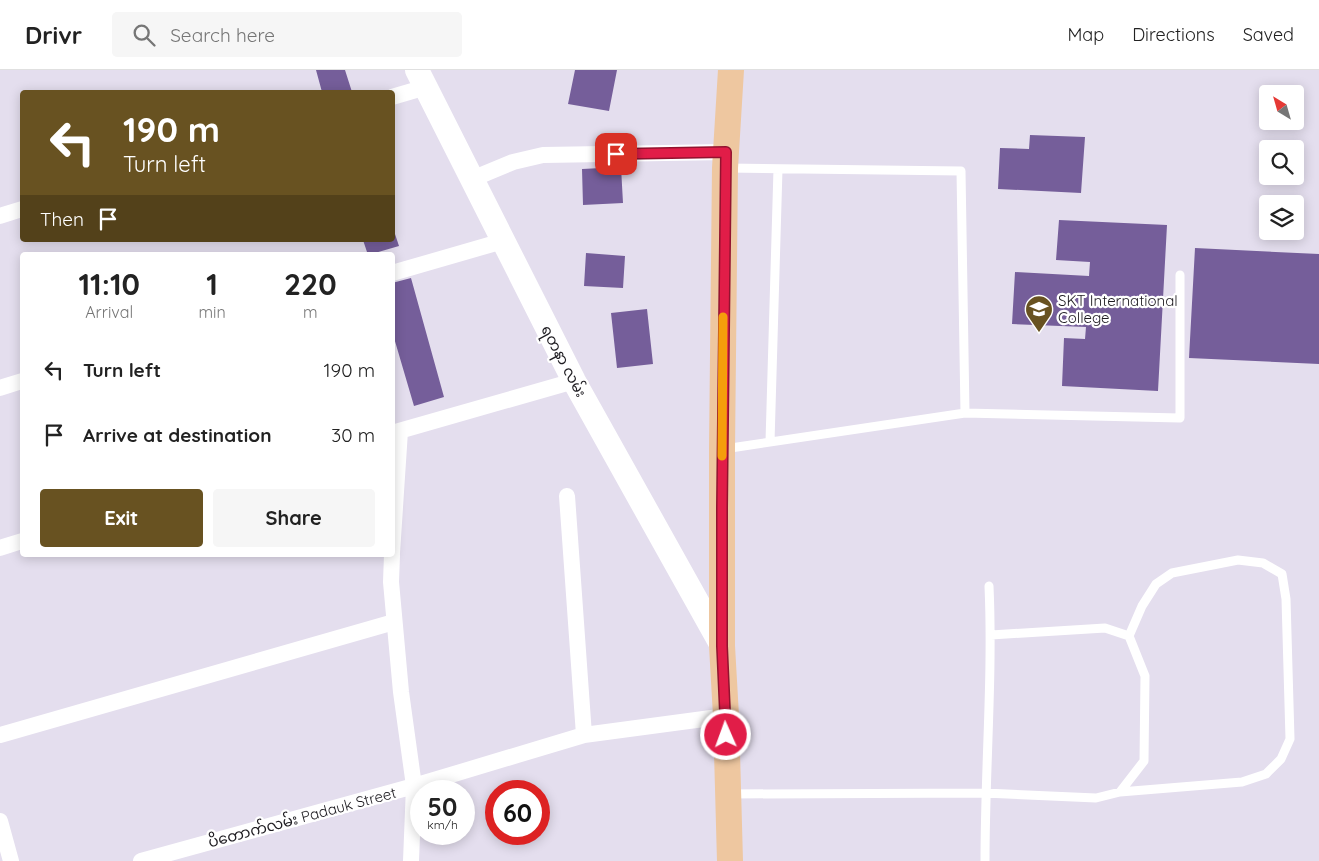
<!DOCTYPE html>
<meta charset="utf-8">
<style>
body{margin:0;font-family:Quicksand,"Noto Sans Myanmar",sans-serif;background:#f6f6f6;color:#222;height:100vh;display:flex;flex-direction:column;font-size:19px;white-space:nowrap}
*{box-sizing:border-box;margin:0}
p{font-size:16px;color:#767676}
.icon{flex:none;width:28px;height:28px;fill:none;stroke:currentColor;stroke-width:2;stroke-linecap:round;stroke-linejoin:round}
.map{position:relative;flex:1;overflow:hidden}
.sheet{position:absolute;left:20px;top:182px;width:375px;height:305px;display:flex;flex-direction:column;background:#fff;border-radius:5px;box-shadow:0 2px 12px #0003}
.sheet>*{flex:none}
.banner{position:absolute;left:20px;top:20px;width:375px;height:152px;border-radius:5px;box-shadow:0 2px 12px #0003;background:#685221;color:#fff;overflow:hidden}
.needle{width:32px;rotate:323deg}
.tools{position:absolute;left:1259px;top:15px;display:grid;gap:10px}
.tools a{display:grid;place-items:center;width:45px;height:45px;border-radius:5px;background:#fff;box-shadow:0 2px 12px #0003;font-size:25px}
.speed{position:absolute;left:410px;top:710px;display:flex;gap:10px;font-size:25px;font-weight:700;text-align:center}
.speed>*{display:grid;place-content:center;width:65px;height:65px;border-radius:50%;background:#fff;box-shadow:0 2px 12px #0003;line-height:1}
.speed small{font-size:12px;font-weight:400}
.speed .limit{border:8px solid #d22;background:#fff;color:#111}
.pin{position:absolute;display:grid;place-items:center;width:42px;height:42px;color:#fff;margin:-21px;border-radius:10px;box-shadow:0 2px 8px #0006}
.me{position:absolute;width:55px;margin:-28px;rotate:358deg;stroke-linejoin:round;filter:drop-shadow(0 0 4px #0008)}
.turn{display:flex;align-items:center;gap:18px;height:105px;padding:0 20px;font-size:22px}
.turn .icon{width:65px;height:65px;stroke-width:2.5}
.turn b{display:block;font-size:35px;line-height:42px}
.then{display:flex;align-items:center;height:48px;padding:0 20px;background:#0003;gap:10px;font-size:19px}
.eta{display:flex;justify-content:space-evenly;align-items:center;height:85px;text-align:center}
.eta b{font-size:30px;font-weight:800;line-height:35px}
.cta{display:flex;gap:10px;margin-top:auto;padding:10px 20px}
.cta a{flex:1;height:58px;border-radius:5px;background:#685221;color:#fff;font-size:20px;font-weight:800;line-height:58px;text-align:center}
.cta a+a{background:#f6f6f6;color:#222}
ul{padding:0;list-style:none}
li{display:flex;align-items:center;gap:15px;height:65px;padding:0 20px}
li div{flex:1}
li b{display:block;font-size:19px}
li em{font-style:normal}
header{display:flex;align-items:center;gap:30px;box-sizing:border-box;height:70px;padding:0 25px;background:#fff;border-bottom:1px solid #e0e0e0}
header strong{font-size:24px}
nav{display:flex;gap:28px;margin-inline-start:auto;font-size:18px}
.search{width:350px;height:45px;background:#f6f6f6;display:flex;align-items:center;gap:12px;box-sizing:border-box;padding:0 18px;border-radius:5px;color:#767676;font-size:19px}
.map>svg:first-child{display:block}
.building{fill:#755e9a}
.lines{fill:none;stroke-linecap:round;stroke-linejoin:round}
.lane{stroke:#fff;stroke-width:9}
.street{stroke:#fff;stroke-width:16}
.secondary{stroke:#fff;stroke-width:24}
.primary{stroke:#eec7a0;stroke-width:26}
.route-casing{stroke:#92132f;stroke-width:12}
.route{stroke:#e11d48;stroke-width:9}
.slow{stroke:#f59e0b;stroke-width:9}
.labels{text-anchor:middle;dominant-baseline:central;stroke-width:4.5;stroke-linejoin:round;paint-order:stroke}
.poi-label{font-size:15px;fill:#1e1c21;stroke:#fff;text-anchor:start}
.street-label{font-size:15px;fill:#1e1c21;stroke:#fff}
</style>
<header>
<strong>Drivr</strong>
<div class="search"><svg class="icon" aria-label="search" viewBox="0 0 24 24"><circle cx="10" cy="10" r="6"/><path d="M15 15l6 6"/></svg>Search here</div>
<nav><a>Map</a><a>Directions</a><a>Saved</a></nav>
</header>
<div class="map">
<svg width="1319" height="791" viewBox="0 0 1319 791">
<rect width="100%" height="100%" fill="#e4deee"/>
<path class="building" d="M316 0H345L352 22H322Z
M575 0H617L609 41 568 34Z
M1030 65 1085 67 1081 123 998 119 1000 78 1029 79Z
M621 97 623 133 583 135 582 99Z
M1059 150 1167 155 1158 321 1062 316 1064 268 1085 269 1086 257 1012 254 1015 202 1089 206 1090 192 1056 190Z
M392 155 399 176 368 185 363 170H392Z
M1195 178 1319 184V294L1189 288Z
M586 183 625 186 623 218 584 216Z
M411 208 444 327 414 336 392 261V213Z
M647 239 653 294 617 298 611 243Z"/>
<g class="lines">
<path class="lane" d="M965 343 1180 348V205
M770 372 778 99
M724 379 965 343 961 101 727 98
M1120 722 1242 712 1266 704 1281 689 1290 669 1286 529 1282 504 1263 493 1238 490 1172 503 1156 514 1142 536 1129 566
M731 724 985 723 1096 728 1120 722 1144 691 1145 606 1129 566 1105 558 991 565
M985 791C985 699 993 607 989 516"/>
<path class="street" d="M392 27 426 17
M472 109 513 92 543 85 726 82
M0 146 22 139
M392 203 503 171
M0 318 22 311
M392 363 574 311
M567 426 584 665
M0 478 22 471
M392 483 400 361
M392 485 391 512 401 622 414 716 411 791
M0 665 394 552
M0 751 11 791
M141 791 414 716 584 665 726 646"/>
<path class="secondary" d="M417 0 574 311 722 576"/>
<path class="primary" d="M730 791 726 646 722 576V379L725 98 731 0"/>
</g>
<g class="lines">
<g class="route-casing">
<path id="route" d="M616 84 726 82 722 438V576L726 665"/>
</g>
<use href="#route" class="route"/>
<path class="slow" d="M722 386 723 247"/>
</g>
<defs>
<g id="school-pin" transform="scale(1.4375)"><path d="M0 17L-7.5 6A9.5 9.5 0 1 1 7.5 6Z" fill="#685221" stroke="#fff"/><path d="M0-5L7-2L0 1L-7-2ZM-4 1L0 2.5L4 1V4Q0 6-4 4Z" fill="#fff"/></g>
</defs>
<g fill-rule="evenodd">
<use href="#school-pin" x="1039" y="239"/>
</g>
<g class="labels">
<g class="poi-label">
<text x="1058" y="230">SKT International<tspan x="1058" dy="17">College</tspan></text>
</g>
<g class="street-label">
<text transform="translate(564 291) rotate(62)">ရတနာ လမ်း</text>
<text transform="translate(302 747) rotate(-15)">ပိတောက်လမ်း Padauk Street</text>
</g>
</g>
</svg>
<div class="tools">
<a><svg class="needle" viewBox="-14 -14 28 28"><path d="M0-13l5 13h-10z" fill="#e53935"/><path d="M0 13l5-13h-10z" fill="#767676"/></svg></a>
<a><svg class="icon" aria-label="search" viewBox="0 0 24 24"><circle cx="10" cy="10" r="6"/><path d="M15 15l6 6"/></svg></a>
<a><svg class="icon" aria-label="layers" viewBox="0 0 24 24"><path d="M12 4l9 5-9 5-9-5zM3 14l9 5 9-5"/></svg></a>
</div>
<div class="speed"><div>50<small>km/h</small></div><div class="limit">60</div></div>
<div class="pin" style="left:616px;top:84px;background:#d93025"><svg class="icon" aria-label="arrive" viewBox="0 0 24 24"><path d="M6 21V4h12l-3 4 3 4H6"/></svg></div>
<svg class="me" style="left:726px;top:665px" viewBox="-20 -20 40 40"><circle r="17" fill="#e11d48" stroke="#fff" stroke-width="3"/><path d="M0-11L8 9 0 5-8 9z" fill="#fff"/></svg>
<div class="banner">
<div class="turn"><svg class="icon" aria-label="left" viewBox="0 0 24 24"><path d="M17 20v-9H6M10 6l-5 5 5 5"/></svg><div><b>190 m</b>Turn left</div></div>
<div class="then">Then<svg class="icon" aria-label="arrive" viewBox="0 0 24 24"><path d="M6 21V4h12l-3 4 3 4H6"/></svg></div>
</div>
<section class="sheet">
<div class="eta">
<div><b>11:10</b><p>Arrival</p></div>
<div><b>1</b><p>min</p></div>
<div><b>220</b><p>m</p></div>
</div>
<ul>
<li><svg class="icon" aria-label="left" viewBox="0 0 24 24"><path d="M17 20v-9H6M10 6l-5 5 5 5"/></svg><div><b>Turn left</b></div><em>190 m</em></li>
<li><svg class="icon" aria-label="arrive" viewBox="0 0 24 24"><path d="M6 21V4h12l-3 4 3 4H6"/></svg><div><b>Arrive at destination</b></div><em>30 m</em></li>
</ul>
<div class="cta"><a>Exit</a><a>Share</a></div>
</section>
</div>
